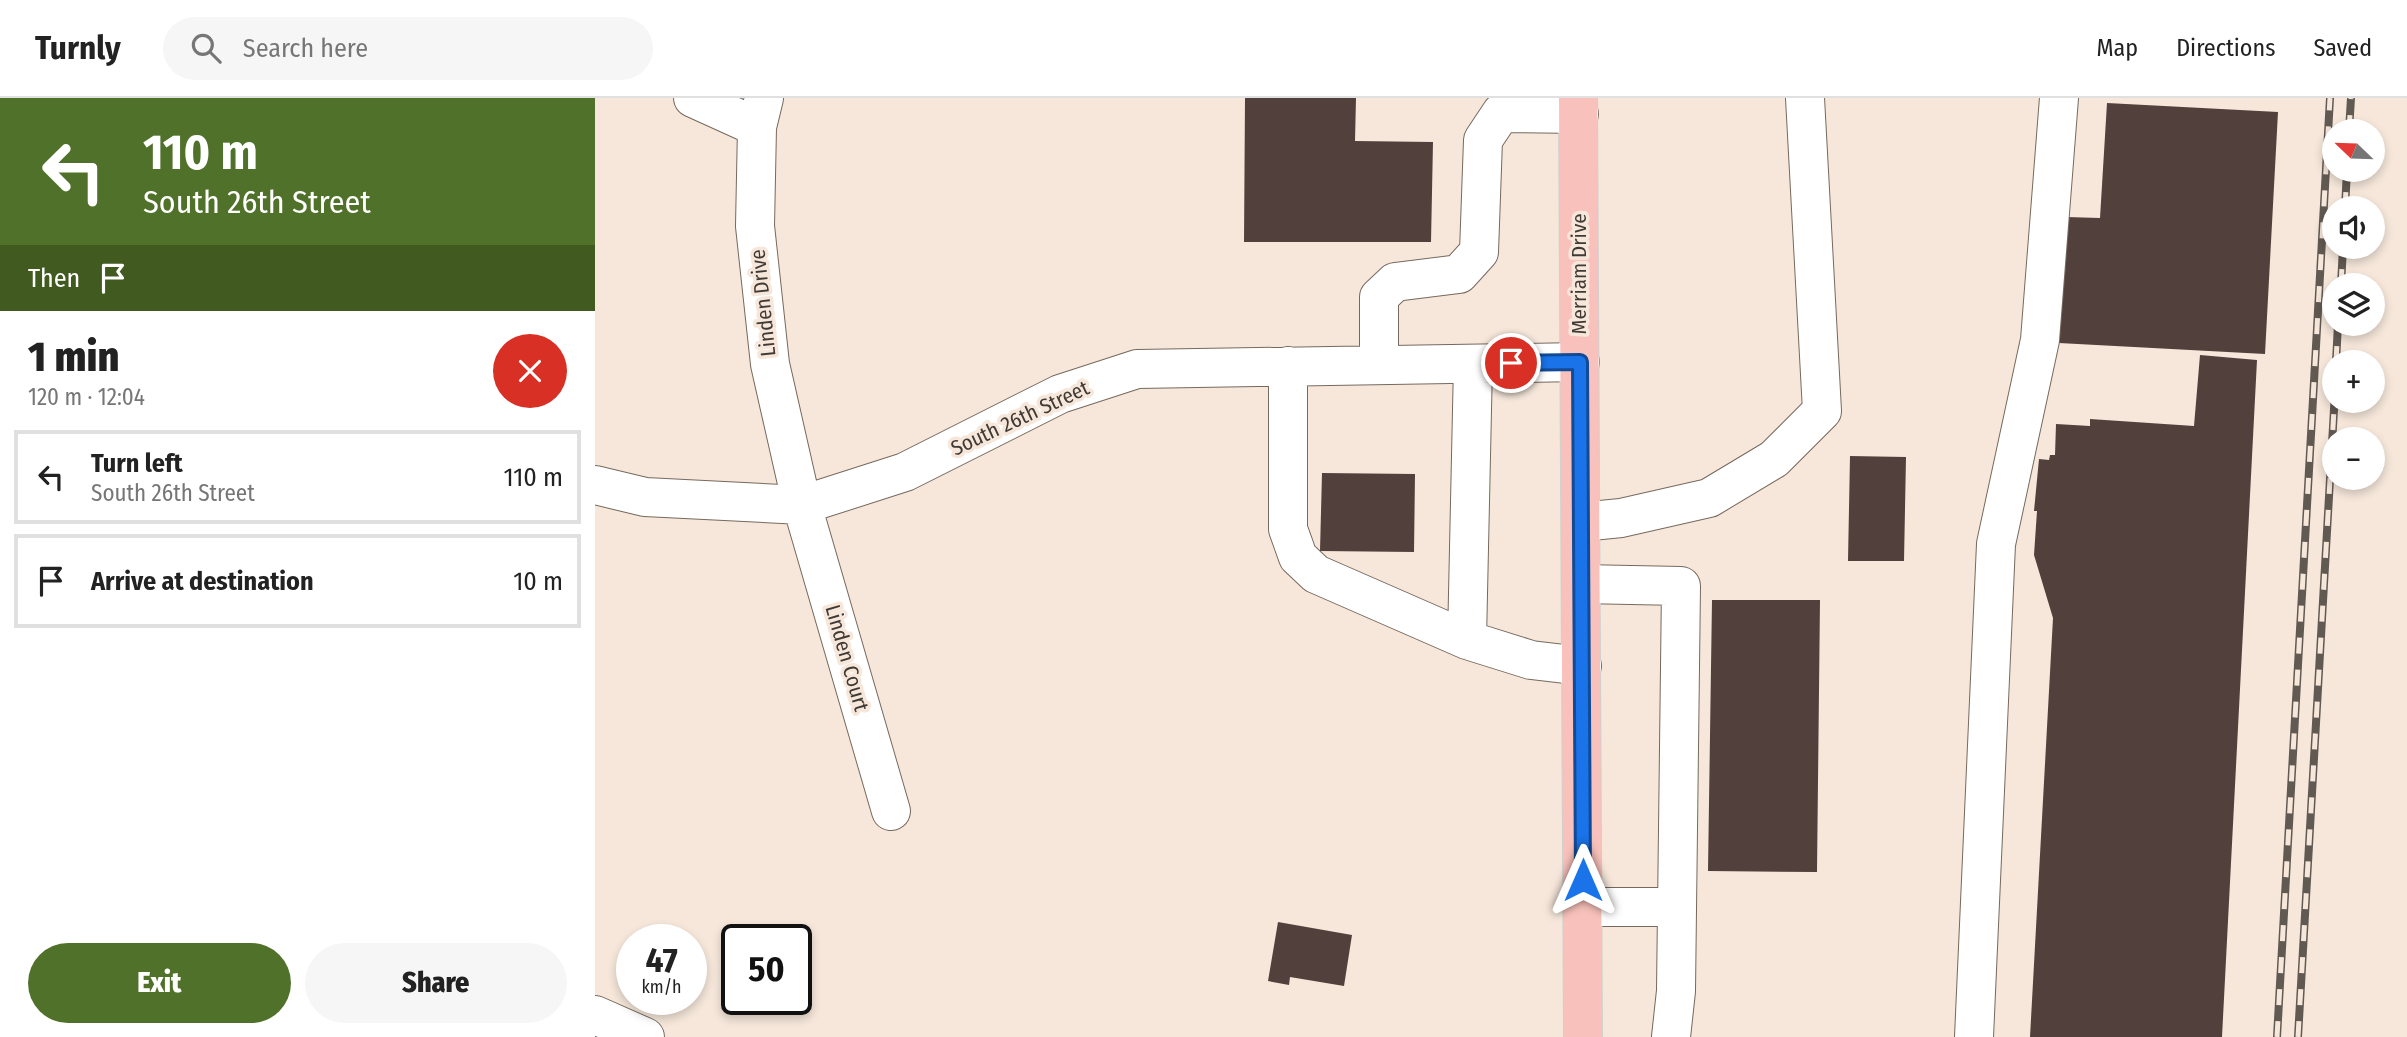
<!DOCTYPE html>
<meta charset="utf-8">
<style>
body{margin:0;font-family:"Fira Sans Condensed",sans-serif;background:#f6f6f6;color:#222;height:100vh;display:flex;flex-direction:column;font-size:26px;white-space:nowrap}
*{box-sizing:border-box;margin:0}
p{font-size:23px;color:#767676}
.icon{flex:none;width:38px;height:38px;fill:none;stroke:currentColor;stroke-width:2;stroke-linecap:round;stroke-linejoin:round}
.map{position:relative;flex:1;overflow:hidden}
.details{display:flex;flex-direction:column;background:#fff;width:595px}
.details>*{flex:none}
.hud{background:#507129;color:#fff;overflow:hidden}
.needle{width:46px;rotate:293deg}
.buttons{position:absolute;left:1727px;top:21px;display:grid;gap:14px}
.buttons a{display:grid;place-items:center;width:63px;height:63px;border-radius:50%;background:#fff;box-shadow:0 4px 10px #0003;font-size:35px}
.speed{position:absolute;left:21px;top:826px;display:flex;gap:14px;font-size:35px;font-weight:700;text-align:center}
.speed>*{display:grid;place-content:center;width:91px;height:91px;border-radius:50%;background:#fff;box-shadow:0 4px 10px #0003;line-height:1}
.speed small{font-size:18px;font-weight:400}
.speed .limit{border:4px solid #111;border-radius:10px;background:#fff;color:#111}
.pin{position:absolute;display:grid;place-items:center;width:60px;height:60px;color:#fff;margin:-30px;border:4px solid #fff;border-radius:50%;box-shadow:0 2px 7px #0007}
.me{position:absolute;width:77px;margin:-38px;rotate:0deg;stroke-linejoin:round;filter:drop-shadow(0 0 5px #0008)}
.turn{display:flex;align-items:center;gap:24px;height:147px;padding:0 28px;font-size:32px}
.turn .icon{width:91px;height:91px;stroke-width:2.5}
.turn b{display:block;font-size:49px;line-height:60px}
.then{display:flex;align-items:center;height:66px;padding:0 28px;background:#0003;gap:14px;font-size:26px}
.round{display:grid;place-items:center;flex:none;width:74px;height:74px;border-radius:37px;background:#f6f6f6}
.overview{display:flex;align-items:center;justify-content:space-between;height:119px;padding:0 28px}
h1{font-size:42px;font-weight:800;line-height:52px}
.primary-button{display:flex;gap:14px;margin-top:auto;padding:14px 28px}
.primary-button a{flex:1;height:80px;border-radius:42px;background:#507129;color:#fff;font-size:28px;font-weight:800;line-height:80px;text-align:center}
.primary-button a+a{background:#f6f6f6;color:#222}
ul{padding:0;list-style:none}
li{display:flex;align-items:center;gap:21px;height:94px;margin:0 14px 10px;padding:0 14px;border:4px solid #e0e0e0;border-radius:0px}
li div{flex:1}
li b{display:block;font-size:26px}
li em{font-style:normal}
header{display:flex;align-items:center;gap:42px;box-sizing:border-box;height:98px;padding:0 35px;background:#fff;border-bottom:2px solid #e0e0e0}
header strong{font-size:33px}
nav{display:flex;gap:38px;margin-inline-start:auto;font-size:24px}
.search{width:490px;height:63px;background:#f6f6f6;display:flex;align-items:center;gap:18px;box-sizing:border-box;padding:0 24px;border-radius:38px;color:#767676;font-size:26px}
main{display:flex;flex:1;min-height:0}
.map>svg:first-child{display:block}
.building{fill:#51403c}
.lines{fill:none;stroke-linecap:round;stroke-linejoin:round}
.minor-casing{stroke:#76695e;stroke-width:40}
.major-casing{stroke:#d1d0cf;stroke-width:40}
.minor{stroke:#fff;stroke-width:38}
.major{stroke:#f8c1bb;stroke-width:38}
.rail-casing{stroke:#615a53;stroke-width:8}
.rail{stroke:#f6e7da;stroke-width:5;stroke-dasharray:16;stroke-linecap:butt}
.route-casing{stroke:#114b97;stroke-width:18}
.route{stroke:#1a73e8;stroke-width:12}
.labels{text-anchor:middle;dominant-baseline:central;stroke-width:7;stroke-linejoin:round;paint-order:stroke}
.street-label{font-size:21px;fill:#403a35;stroke:#f6e7da}
</style>
<header>
<strong>Turnly</strong>
<div class="search"><svg class="icon" aria-label="search" viewBox="0 0 24 24"><circle cx="10" cy="10" r="6"/><path d="M15 15l6 6"/></svg>Search here</div>
<nav><a>Map</a><a>Directions</a><a>Saved</a></nav>
</header>
<main>
<section class="details">
<div class="hud">
<div class="turn"><svg class="icon" aria-label="left" viewBox="0 0 24 24"><path d="M17 20v-9H6M10 6l-5 5 5 5"/></svg><div><b>110 m</b>South 26th Street</div></div>
<div class="then">Then<svg class="icon" aria-label="arrive" viewBox="0 0 24 24"><path d="M6 21V4h12l-3 4 3 4H6"/></svg></div>
</div>
<div class="overview"><div><h1>1 min</h1><p>120 m · 12:04</p></div><a class="round" style="background:#d93025;color:#fff"><svg class="icon" aria-label="close" viewBox="0 0 24 24"><path d="M6 6l12 12M18 6L6 18"/></svg></a></div>
<ul>
<li><svg class="icon" aria-label="left" viewBox="0 0 24 24"><path d="M17 20v-9H6M10 6l-5 5 5 5"/></svg><div><b>Turn left</b><p>South 26th Street</p></div><em>110 m</em></li>
<li><svg class="icon" aria-label="arrive" viewBox="0 0 24 24"><path d="M6 21V4h12l-3 4 3 4H6"/></svg><div><b>Arrive at destination</b></div><em>10 m</em></li>
</ul>
<div class="primary-button"><a>Exit</a><a>Share</a></div>
</section>
<div class="map">
<svg width="1812" height="939" viewBox="0 0 1812 939">
<rect width="100%" height="100%" fill="#f6e7da"/>
<path class="building" d="M650 0H761L760 43 838 44 836 144H649Z
M1512 5 1683 14 1670 256 1464 245 1471 119 1505 120Z
M1605 257 1662 262 1627 939H1435L1458 520 1439 457 1442 413H1439L1444 361 1454 362 1455 357H1460L1461 326 1495 328V321L1599 328Z
M1255 358 1311 359 1309 463H1253Z
M727 375 820 376 819 454 725 453Z
M1117 502H1225L1222 774 1113 773Z
M683 824 757 837 749 888 695 879 694 887 673 883Z"/>
<g class="lines">
<g class="minor-casing">
<path id="minor" d="M98 0 162 29
M169 0 162 29 160 128 175 266 207 407 296 713
M784 267V199L800 184 864 176 884 154 888 42 906 15 984 16
M693 268V431L703 459 721 476 872 542 936 562 987 568
M0 387 50 399 207 407 310 374 465 296 542 271 985 264
M986 424 1026 420 1114 400 1179 361 1227 313 1210 0
M986 486 1086 488 1081 893 1076 939
M872 542 878 266
M988 809H1082
M0 917 50 939
M1379 939 1401 446 1445 242 1464 0"/>
</g>
<g class="major-casing">
<path id="major" d="M983 0 988 939"/>
</g>
<use href="#minor" class="minor"/>
<use href="#major" class="major"/>
<g class="rail-casing">
<path id="rail" d="M1754 33 1756 0
M1750 110 1752 72
M1746 187 1748 149
M1741 264 1743 226
M1682 939 1735 0
M1703 939 1740 294"/>
</g>
<use href="#rail" class="rail"/>
</g>
<g class="lines">
<g class="route-casing">
<path id="route" d="M916 265 985 264 988 782"/>
</g>
<use href="#route" class="route"/>
</g>
<g class="labels">
<g class="street-label">
<text transform="translate(984 176) rotate(-90)">Merriam Drive</text>
<text transform="translate(168 205) rotate(-96)">Linden Drive</text>
<text transform="translate(425 320) rotate(-25)">South 26th Street</text>
<text transform="translate(252 560) rotate(74)">Linden Court</text>
</g>
</g>
</svg>
<div class="buttons">
<a><svg class="needle" viewBox="-14 -14 28 28"><path d="M0-13l5 13h-10z" fill="#e53935"/><path d="M0 13l5-13h-10z" fill="#767676"/></svg></a>
<a><svg class="icon" aria-label="sound" viewBox="0 0 24 24"><path d="M4 9h4l5-4v14l-5-4H4zM17 9q2 3 0 6"/></svg></a>
<a><svg class="icon" aria-label="layers" viewBox="0 0 24 24"><path d="M12 4l9 5-9 5-9-5zM3 14l9 5 9-5"/></svg></a>
<a>+</a>
<a>−</a>
</div>
<div class="speed"><div>47<small>km/h</small></div><div class="limit">50</div></div>
<div class="pin" style="left:916px;top:265px;background:#d93025"><svg class="icon" aria-label="arrive" viewBox="0 0 24 24"><path d="M6 21V4h12l-3 4 3 4H6"/></svg></div>
<svg class="me" style="left:988px;top:782px" viewBox="-20 -20 40 40"><path d="M0-17L14 15 0 8-14 15z" fill="#1a73e8" stroke="#fff" stroke-width="4"/></svg>
</div>
</main>
